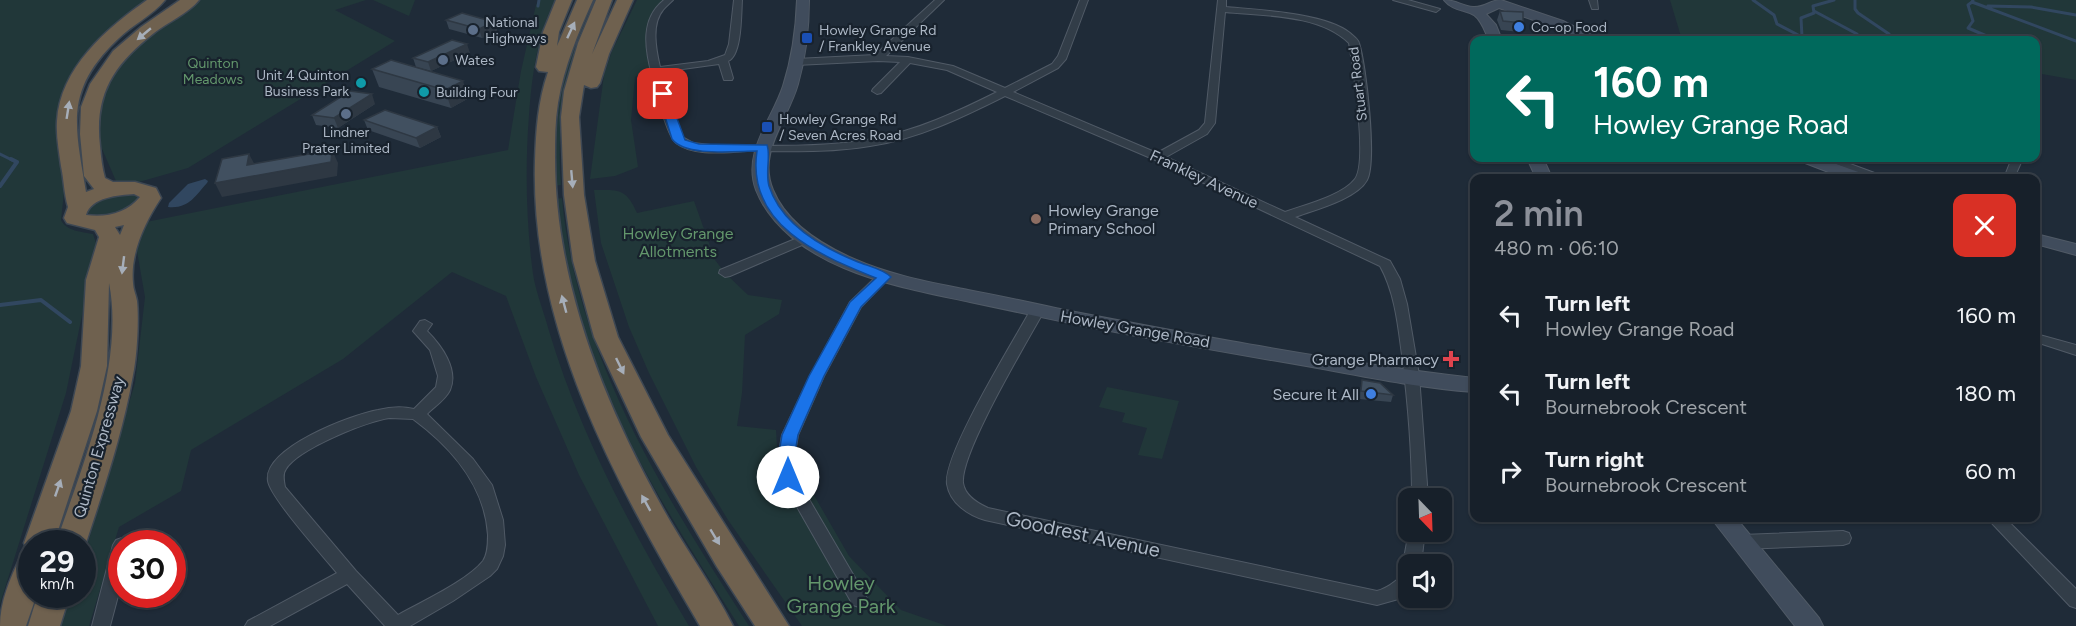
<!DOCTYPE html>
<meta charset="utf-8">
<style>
body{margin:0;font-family:Figtree,sans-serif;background:#202832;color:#f1f3f6;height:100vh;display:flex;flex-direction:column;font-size:22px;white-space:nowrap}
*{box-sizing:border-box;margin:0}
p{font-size:20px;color:#9ea3a8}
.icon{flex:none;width:33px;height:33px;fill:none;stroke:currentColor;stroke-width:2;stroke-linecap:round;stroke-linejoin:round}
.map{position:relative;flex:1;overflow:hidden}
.details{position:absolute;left:1470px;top:174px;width:570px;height:348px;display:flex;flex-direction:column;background:#17202a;border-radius:12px;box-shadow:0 2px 4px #0004,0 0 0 2px #363e47}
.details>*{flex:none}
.banner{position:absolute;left:1470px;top:36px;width:570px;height:126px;border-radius:12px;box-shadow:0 2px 4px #0004,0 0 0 2px #363e47;background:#00695c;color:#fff;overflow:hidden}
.needle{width:39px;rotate:157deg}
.tools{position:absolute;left:1398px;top:488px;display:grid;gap:12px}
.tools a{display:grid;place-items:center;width:54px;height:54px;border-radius:12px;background:#17202a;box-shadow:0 2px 4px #0004,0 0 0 2px #363e47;font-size:30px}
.speed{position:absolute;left:18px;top:530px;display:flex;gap:12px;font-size:30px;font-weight:700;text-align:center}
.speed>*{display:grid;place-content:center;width:78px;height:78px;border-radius:50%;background:#17202a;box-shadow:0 2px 4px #0004,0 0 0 2px #363e47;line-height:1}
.speed small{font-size:15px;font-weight:400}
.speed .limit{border:9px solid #d22;background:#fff;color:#111}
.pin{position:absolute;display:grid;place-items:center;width:51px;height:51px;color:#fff;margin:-26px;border-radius:12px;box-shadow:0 3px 9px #0006}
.me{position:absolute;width:66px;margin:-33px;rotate:0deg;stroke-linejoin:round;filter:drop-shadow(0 0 4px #0008)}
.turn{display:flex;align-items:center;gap:21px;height:126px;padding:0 24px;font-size:27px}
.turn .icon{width:78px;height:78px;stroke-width:2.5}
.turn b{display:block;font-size:42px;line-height:51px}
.round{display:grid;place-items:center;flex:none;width:63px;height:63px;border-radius:12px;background:#202832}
.summary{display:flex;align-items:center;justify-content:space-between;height:102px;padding:0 24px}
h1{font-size:36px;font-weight:600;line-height:45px;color:#8c9099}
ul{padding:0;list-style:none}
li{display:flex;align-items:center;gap:18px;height:78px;padding:0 24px}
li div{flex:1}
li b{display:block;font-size:22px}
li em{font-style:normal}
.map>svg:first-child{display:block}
.green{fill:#213739}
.water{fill:#314760}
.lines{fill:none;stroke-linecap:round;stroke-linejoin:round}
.stream-far1{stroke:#314760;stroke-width:3}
.stream{stroke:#314760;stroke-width:4}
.street-casing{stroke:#505a66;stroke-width:2}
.secondary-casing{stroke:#505a66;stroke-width:2}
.highway-casing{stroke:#3d4753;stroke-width:3}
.street{fill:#323d48;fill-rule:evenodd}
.secondary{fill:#404c5c;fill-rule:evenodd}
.highway{fill:#6f614f;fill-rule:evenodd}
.wall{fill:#384553}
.shaded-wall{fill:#2e3843}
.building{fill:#415060;stroke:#2e3843;stroke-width:1.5}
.oneway{fill:#a6aeb9}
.route{fill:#1a73e8;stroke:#114b97;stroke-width:1.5}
.shop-dot{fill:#3f7fe0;stroke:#18222d;stroke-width:2}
.service-dot{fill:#5c6f8a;stroke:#18222d;stroke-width:2}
.transit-dot{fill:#1a4fb4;stroke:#18222d;stroke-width:2}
.culture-dot{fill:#0f9aa8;stroke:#18222d;stroke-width:2}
.education-dot{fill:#8d6e63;stroke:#18222d;stroke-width:2}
.health-dot{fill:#e0444e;stroke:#18222d;stroke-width:2}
.labels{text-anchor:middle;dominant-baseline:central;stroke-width:4.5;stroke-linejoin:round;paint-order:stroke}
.far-poi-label{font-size:14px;fill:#acb7c5;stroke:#18222d;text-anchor:start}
.far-park-label{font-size:14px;fill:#63976c;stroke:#18222d}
.far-street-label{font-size:14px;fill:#acb7c5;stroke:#18222d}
.street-label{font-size:16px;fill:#acb7c5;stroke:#18222d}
.poi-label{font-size:16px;fill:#acb7c5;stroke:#18222d;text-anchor:end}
.park-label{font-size:16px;fill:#63976c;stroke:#18222d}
.near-street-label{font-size:20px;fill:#acb7c5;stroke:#18222d}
.near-park-label{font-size:20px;fill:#63976c;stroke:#18222d}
</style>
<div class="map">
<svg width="2076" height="626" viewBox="0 0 2076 626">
<rect width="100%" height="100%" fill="#1f2b38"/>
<path class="green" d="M0 0H151L78 65 61 220C66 231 82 232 93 234L96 243 94 257 66 393 0 604Z
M197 0H366L335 10 395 41 188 168 139 182 116 181 99 142 101 104 118 64 151 30Z
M373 0H415L409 16Z
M540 0H555C537 35 532 76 529 115 525 167 526 222 533 274 536 293 544 312 549 331 580 435 633 533 689 626H658L579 475 536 377 506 296 452 272 343 359 191 450 181 491 119 527 89 626H59L70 594H82L83 559 135 383 145 297 137 251 146 222 508 150 521 71 536 5Z
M593 0H597C570 57 555 121 561 185L554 186C554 121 562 57 593 0Z
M637 0H666C642 12 648 45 650 68L635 77 631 120 638 167 615 176 590 179 604 75 612 51Z
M1670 0H2076V80L2036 73V40H1682Z
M594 190C619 190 626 188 637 213L694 201 715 260 725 273 748 295 782 300 779 314 745 335 742 393 737 426 776 430 779 481 800 471 849 556 901 610 947 626H802L728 520 696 467 649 373 629 327 601 243Z
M131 193 138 197V201C125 211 104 222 88 213L87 211C98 197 114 196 131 193Z
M562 198C576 356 665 496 749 626H739C674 523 607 421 574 302 565 268 560 234 555 199Z
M1107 387 1179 401 1162 459 1138 455 1147 428 1122 422 1125 413 1099 407Z"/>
<path class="water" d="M205 179 208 181 207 183C195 196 189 209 168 207L169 203 188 184Z"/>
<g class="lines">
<path class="stream-far1" d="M1753 0 1774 15 1777 24 1802 37
M1855 0V9L1858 13 1889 34
M1973 0 1972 2 2076 41
M1972 2 1968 5 1973 21 1968 28 1996 40
M538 6 539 0
M1988 6 2031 7 2076 15
M1814 11 1857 34
M1807 40 1802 37 1801 18 1814 13 1813 6 1834 0
M0 154 14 161"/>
<path class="stream" d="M0 186 17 162 11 159
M0 305 41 300 70 322"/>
<g class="street-casing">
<path id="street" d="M664 0H673C670 3 666 6 663 10 651 24 656 50 660 67L708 61 725 55 729 44 734 0H742C741 14 742 56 728 61L733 78 732 80H724L719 64 661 72 682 137 693 143 711 145C759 146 825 148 872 139 916 131 957 112 997 92L947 70 910 63 881 93 877 94 872 91 873 89 900 62 878 61 796 65 791 62 796 59 875 55 935 0H944L886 56 908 57 953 66 1005 88 1052 64 1058 56 1080 0H1088L1066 59 1058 68 1013 92 1157 153 1199 130 1205 123 1218 0H1226V7C1258 10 1325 13 1350 33 1353 36 1358 39 1359 43 1366 64 1377 162 1367 180 1357 199 1314 210 1295 217L1390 261 1400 279 1407 304 1419 375 1428 498H1412C1412 450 1408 403 1402 355 1398 325 1395 293 1380 266L1153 159 1005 96C963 117 918 139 870 146 829 153 788 151 747 151 726 152 694 157 676 143 667 136 655 88 652 75 645 49 640 19 664 0ZM1225 12C1265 16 1319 14 1349 43 1353 67 1368 162 1355 179 1342 196 1304 205 1285 212L1166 157 1207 134 1215 123Z
M1393 0H1408L1440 9 1436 12Z
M1589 0H1597L1598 9H1592Z
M1819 158H1834L1888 178H1872Z
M2012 158H2023L2014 178H2004Z
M805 235 811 239 809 242 730 276 725 277 719 273 720 270Z
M884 273 890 277 861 307 824 376 798 435 794 459 796 477 868 600 865 605 859 607 853 605 780 477 778 459 782 435 810 376 850 302 879 274Z
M1037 307 1044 311C1027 342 960 453 963 483 965 496 977 503 988 508L1377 591C1394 586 1395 578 1408 574V592L1402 598 1377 605 985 520C968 515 950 503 947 484 943 455 1013 342 1030 311Z
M425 320 432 324 427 331C441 345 459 369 450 390 446 399 434 407 427 414L473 459 492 485 503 520 505 545 503 556 497 569 490 576 453 601 410 626H385L347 584 270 626H245L248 621 337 573C324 557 270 497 268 481 263 448 351 415 378 410 390 407 402 406 414 409L436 387 438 376 430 350 413 331 420 321ZM390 418 413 419C451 447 485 486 488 535 488 543 488 554 483 561 467 581 421 602 398 615L356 571 285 487C284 481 282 474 286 469 298 449 367 421 390 418Z
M2036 334 2076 345V355L2036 342Z
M1987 518H2005L2076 589V608L2070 606Z
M1409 531H1425L1421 564H1408V570L1403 564Z
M1843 531 1849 533 1851 538 1849 543 1843 545 1742 549 1736 547 1734 542 1736 537 1742 535Z
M122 538 129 543H122V581L110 626H92L113 545 116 540Z"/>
</g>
<g class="secondary-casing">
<path id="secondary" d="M797 0H809C809 28 806 56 798 84 788 120 757 152 773 190 787 224 822 245 854 259 890 275 929 282 968 290 1000 296 1032 303 1065 310 1200 336 1337 362 1474 378V392C1420 388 1366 377 1312 367 1236 354 1160 341 1084 326 1046 318 1008 310 970 302 928 293 884 285 844 268 808 253 771 228 756 190 742 152 772 120 783 86 792 58 796 29 797 0Z
M1444 0C1456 0 1462 6 1473 7 1485 8 1490 0 1501 0L1563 21 1601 40H1584L1553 27 1499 8 1486 14 1496 25 1502 40H1489C1485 32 1482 21 1474 15 1463 9 1453 11 1444 0Z
M1527 158H1543L1552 178H1536Z
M1798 158H1819L1864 174 1866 178H1844L1800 161Z
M2036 234 2076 244V255L2036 244Z
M1711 518H1736L1819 618 1823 626H1795Z"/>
</g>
<g class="highway-casing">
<path id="highway" d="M147 0H165C153 15 132 25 118 39 64 90 75 125 86 192L94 189 84 176 80 134 81 107 90 84 113 51 141 27 180 0H199C189 13 168 22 154 33 114 64 94 94 100 146 101 157 102 168 105 178L113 182H135L156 188 161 198C145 222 130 253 133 283 133 289 136 295 137 301 139 319 137 357 133 375 123 432 104 488 86 543L82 550V543H56C82 467 125 363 109 283L107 366 97 411 54 543H32V552L28 551 24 543 71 411 81 366 86 280 99 237 95 230 67 223 64 218 68 207C64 194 64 180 61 166 59 151 56 136 57 121 60 68 107 28 147 0ZM134 194 140 197C127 213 106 218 86 215 91 197 119 195 134 194ZM124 225 120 235 115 227Z
M556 0H572L559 32 557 46 577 0H593C578 33 564 67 558 103 555 121 555 139 555 157 555 280 602 399 661 505 683 546 712 584 733 626H700C617 485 530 330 535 161 536 130 538 101 548 72L539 71 536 67 543 32Z
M596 0H612L592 54 617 0H633L609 54 600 83 597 87 591 88 584 85 579 117 584 195 595 261 618 337 668 435 789 626H755L717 567 641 437 594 337 573 261 564 195 561 117 564 91 578 43Z
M32 553V594H37L26 626H0C0 602 10 578 21 556Z
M38 594H70L60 626H28Z"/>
</g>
<use href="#street" class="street"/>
<use href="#secondary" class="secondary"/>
<use href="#highway" class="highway"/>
</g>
<path class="wall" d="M1500 11 1523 23 1520 32 1501 30 1497 20Z
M446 20 494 22 497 31 482 38 449 29Z
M470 53 431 71 416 67 413 58Z
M391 60 469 98 451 108 379 87 372 69Z
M375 104 338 128 316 125 312 115Z
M364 120 437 127 441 137 420 148 368 130Z
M1362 380 1393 395 1391 402 1359 399Z"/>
<path class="shaded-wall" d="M494 22 497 31 482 38 479 29Z
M467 44 470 53 431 71 428 62Z
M463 81 469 98 451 108 445 90Z
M372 94 375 104 338 128 334 118Z
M437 127 441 137 420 148 416 138Z
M332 150 338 163 337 176 222 197 215 183 247 165 249 154 256 167Z"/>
<path class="building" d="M1500 11 1523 12V23L1503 21Z
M462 13 494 22 479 29 446 20Z
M452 40 467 44 428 62 413 58Z
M391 60 463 81 445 90 372 69Z
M350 91 372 94 334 118 312 115Z
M385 110 437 127 416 138 364 120Z
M332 150 331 162 215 183 222 159 249 154 247 165Z
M1362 380 1380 383 1393 395 1361 391Z"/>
<defs><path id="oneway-solid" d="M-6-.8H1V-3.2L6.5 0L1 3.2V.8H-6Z" transform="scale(1.5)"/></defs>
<g class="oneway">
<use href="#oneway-solid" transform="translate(571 30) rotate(-65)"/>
<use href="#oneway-solid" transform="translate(144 34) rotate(140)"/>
<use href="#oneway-solid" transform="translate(68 110) rotate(-81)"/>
<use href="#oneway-solid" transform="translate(572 179) rotate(85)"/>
<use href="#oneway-solid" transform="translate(123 265) rotate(97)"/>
<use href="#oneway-solid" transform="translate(564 304) rotate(-105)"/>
<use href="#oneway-solid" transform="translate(620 366) rotate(64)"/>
<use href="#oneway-solid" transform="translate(58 488) rotate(-71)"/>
<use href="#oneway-solid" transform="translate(646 503) rotate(-119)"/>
<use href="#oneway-solid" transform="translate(715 537) rotate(59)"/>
</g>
<path class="route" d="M663 91 668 94 685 140 699 144 767 145C771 156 765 172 769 186 781 224 823 248 858 262 868 266 883 269 891 277L861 307 824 376 798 435 794 459 796 477 794 482H782L778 459 782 435 809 376 850 302 876 278C819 255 746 225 757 151 736 151 685 157 672 139L658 94Z"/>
<g class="shop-dot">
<circle cx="1519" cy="27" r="6"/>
<circle cx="1371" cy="394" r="6"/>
</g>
<g class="service-dot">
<circle cx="473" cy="30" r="6"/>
<circle cx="443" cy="60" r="6"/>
<circle cx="346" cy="114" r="6"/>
</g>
<g class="transit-dot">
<rect x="801" y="32" width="12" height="12" rx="3"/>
<rect x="761" y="121" width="12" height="12" rx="3"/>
</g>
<g class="culture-dot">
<circle cx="361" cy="83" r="6"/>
<circle cx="424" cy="92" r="6"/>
</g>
<circle class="education-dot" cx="1036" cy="219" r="6"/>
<path class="health-dot" d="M1448 350h6v6h6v6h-6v6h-6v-6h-6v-6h6z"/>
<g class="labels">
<g class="far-poi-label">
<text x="485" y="22">National<tspan x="485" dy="16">Highways</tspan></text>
<text x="1531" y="27">Co-op Food</text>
<text x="819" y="30">Howley Grange Rd<tspan x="819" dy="16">/ Frankley Avenue</tspan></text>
<text x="455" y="60">Wates</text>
<text x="349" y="75" text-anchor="end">Unit 4 Quinton<tspan x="349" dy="16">Business Park</tspan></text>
<text x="436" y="92">Building Four</text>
<text x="779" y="119">Howley Grange Rd<tspan x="779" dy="16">/ Seven Acres Road</tspan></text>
<text x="346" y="132" text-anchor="middle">Lindner<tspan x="346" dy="16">Prater Limited</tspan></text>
</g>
<g class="far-park-label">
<text x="213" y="63">Quinton<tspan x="213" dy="16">Meadows</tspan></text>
</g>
<g class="far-street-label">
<text transform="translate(1358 84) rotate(-97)">Stuart Road</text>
</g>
<g class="street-label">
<text transform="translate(1204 179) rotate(25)">Frankley Avenue</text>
<text transform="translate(1135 329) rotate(10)">Howley Grange Road</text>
<text transform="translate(99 447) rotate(-74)">Quinton Expressway</text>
</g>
<g class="poi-label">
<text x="1048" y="210" text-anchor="start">Howley Grange<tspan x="1048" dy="18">Primary School</tspan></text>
<text x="1439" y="359">Grange Pharmacy</text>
<text x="1359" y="394">Secure It All</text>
</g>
<g class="park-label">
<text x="678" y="233">Howley Grange<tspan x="678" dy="18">Allotments</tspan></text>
</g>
<g class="near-street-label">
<text transform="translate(1083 534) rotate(12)">Goodrest Avenue</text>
</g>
<g class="near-park-label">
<text x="841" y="583">Howley<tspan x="841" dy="23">Grange Park</tspan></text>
</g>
</g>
</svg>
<div class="tools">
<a><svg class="needle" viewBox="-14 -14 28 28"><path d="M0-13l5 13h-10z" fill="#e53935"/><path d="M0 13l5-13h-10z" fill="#9ea3a8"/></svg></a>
<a><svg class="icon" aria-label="sound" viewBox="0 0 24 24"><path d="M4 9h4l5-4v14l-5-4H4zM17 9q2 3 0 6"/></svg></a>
</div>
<div class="speed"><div>29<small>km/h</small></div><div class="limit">30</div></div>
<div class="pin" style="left:663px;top:94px;background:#d93025"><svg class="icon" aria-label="arrive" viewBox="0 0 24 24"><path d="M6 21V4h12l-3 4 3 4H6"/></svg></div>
<svg class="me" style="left:788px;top:477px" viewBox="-20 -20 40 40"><circle r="19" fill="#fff"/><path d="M0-13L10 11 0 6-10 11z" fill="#1a73e8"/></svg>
<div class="banner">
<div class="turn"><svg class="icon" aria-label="left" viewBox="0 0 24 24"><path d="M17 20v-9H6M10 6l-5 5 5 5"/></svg><div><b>160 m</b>Howley Grange Road</div></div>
</div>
<section class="details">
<div class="summary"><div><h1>2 min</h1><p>480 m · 06:10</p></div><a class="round" style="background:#d93025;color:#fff"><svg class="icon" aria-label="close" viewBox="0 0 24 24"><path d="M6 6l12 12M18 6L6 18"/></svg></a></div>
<ul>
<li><svg class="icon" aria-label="left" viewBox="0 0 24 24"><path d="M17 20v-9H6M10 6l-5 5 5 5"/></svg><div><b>Turn left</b><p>Howley Grange Road</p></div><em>160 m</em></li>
<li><svg class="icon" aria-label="left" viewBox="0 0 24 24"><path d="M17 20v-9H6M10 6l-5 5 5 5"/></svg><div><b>Turn left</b><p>Bournebrook Crescent</p></div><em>180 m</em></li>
<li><svg class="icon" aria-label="right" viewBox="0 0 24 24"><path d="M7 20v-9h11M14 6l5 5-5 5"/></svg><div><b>Turn right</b><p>Bournebrook Crescent</p></div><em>60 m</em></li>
</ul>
</section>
</div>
